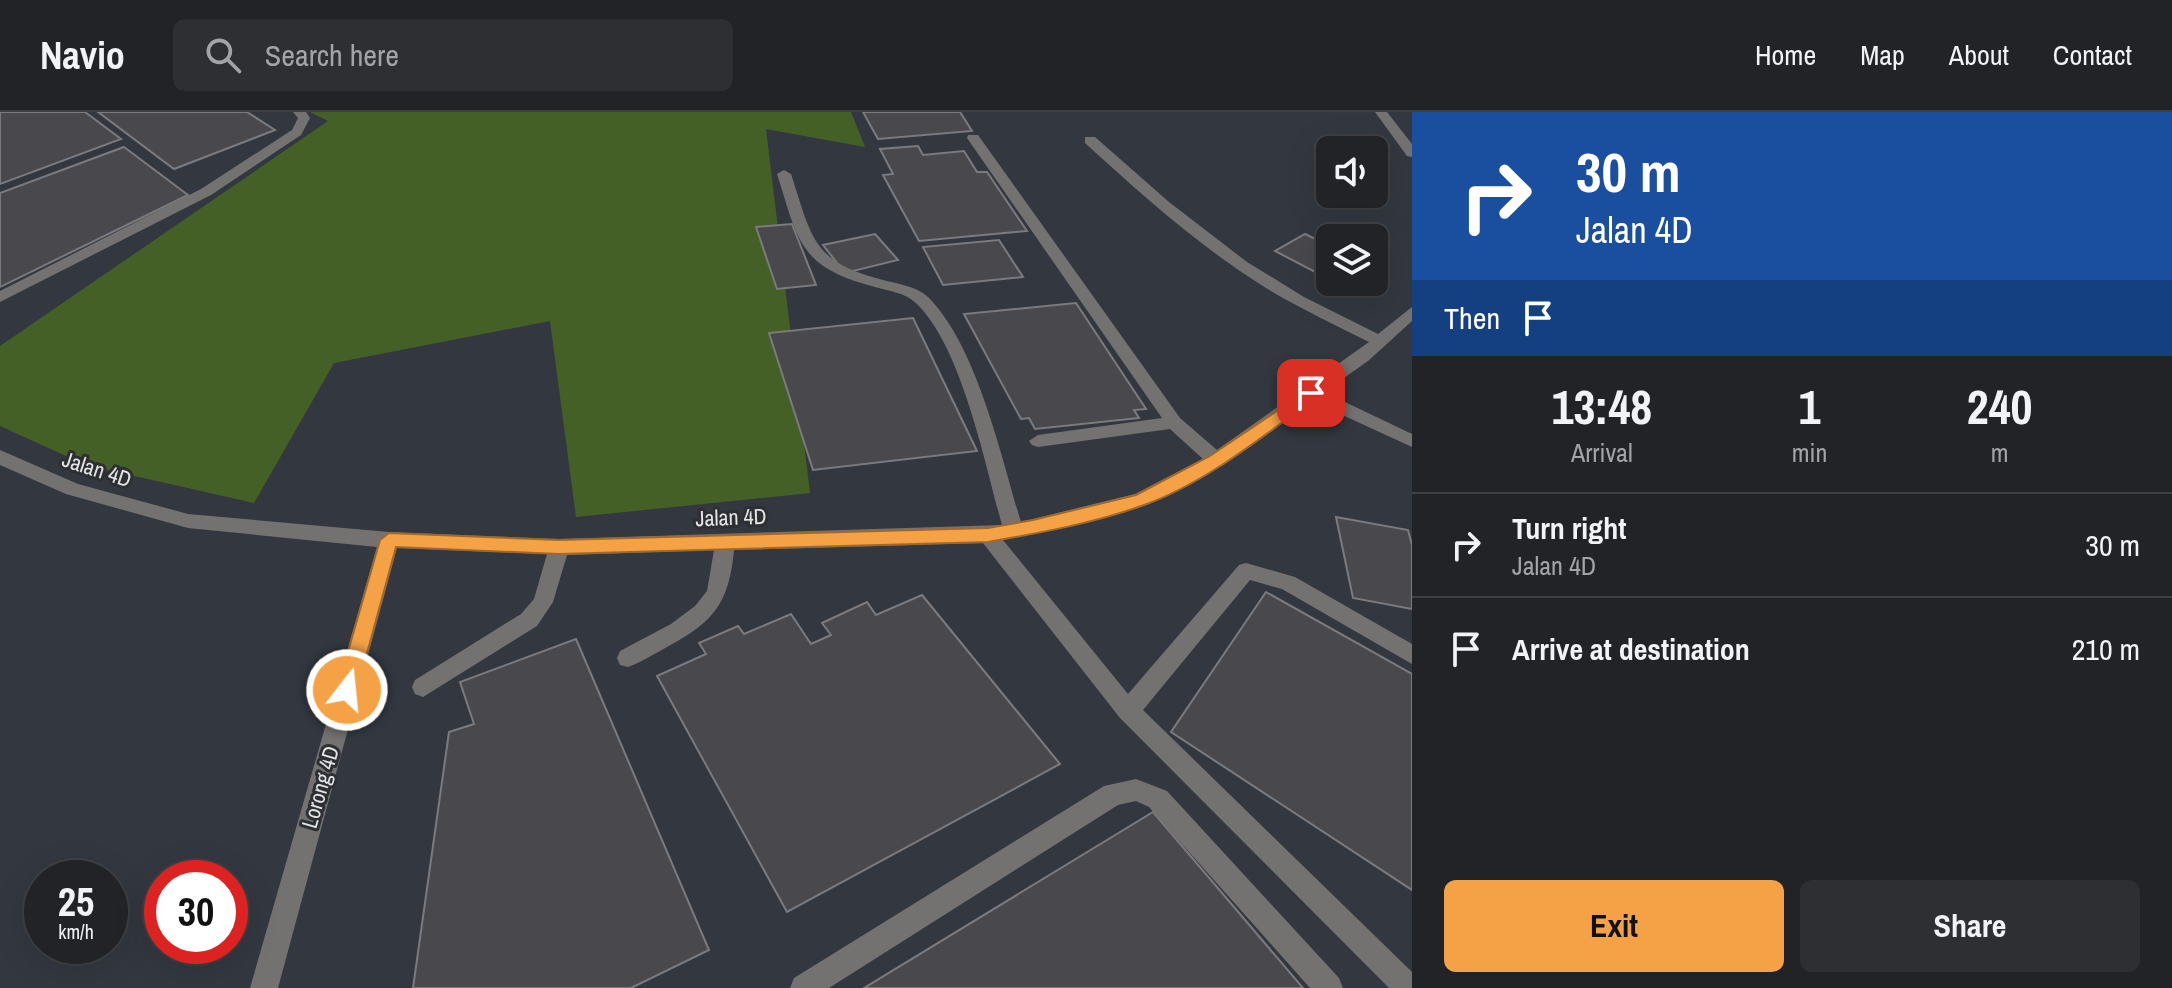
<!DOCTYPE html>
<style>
body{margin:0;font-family:"Archivo Narrow",sans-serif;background:#2e2f32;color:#f1f3f6;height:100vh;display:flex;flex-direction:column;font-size:30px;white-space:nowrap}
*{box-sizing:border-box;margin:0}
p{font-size:26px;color:#a2a4a7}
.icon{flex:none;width:44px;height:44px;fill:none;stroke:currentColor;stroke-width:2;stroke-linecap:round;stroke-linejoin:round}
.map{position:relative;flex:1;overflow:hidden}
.details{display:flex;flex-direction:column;background:#222326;width:760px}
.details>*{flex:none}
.top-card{background:#1a4fa0;color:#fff;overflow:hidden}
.buttons{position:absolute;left:1316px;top:24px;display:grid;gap:16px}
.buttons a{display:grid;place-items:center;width:72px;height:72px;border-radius:12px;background:#222326;box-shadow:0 8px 32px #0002,0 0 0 2px #3f4043;font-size:40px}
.speed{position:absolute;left:24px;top:748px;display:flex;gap:16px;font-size:40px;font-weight:700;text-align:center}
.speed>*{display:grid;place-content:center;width:104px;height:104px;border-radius:50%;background:#222326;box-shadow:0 8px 32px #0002,0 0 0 2px #3f4043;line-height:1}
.speed small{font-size:20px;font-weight:400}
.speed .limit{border:12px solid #d22;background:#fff;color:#111}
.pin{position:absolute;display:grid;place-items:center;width:68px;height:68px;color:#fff;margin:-34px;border-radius:16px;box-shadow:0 4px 12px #0006}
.me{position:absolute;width:88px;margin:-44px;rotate:16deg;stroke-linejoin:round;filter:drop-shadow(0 0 6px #0008)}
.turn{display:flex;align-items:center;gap:28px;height:168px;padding:0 32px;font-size:36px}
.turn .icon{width:104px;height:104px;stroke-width:2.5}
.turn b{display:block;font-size:56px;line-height:68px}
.then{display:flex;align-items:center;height:76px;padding:0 32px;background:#0003;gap:16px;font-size:30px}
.eta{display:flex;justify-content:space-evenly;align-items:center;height:136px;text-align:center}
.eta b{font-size:48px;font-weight:700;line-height:56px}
.action{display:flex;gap:16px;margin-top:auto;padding:16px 32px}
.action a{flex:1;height:92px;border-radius:12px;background:#f5a246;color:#111;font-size:32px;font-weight:700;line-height:92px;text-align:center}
.action a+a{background:#2e2f32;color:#f1f3f6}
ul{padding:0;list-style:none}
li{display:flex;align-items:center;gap:24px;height:104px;padding:0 32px;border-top:2px solid #3f4043}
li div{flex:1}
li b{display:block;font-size:30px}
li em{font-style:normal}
header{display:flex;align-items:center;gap:48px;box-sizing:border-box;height:112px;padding:0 40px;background:#222326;border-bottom:2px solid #3f4043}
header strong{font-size:38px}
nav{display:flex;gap:44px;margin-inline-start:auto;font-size:28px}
.search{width:560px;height:72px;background:#2e2f32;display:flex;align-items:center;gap:20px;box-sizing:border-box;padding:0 28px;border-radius:12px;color:#a2a4a7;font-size:30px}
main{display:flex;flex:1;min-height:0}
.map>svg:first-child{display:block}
.built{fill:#333840;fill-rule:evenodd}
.green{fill:#456026}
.building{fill:#49484c;stroke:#7b7a7f;stroke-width:2}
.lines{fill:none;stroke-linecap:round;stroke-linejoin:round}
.minor{fill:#747271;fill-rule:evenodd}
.route{fill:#f5a246;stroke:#9f692e;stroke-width:2}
.labels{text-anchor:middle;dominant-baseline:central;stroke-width:6;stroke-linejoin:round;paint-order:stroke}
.street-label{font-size:22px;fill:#e3e5e7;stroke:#2d2f32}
</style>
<header>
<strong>Navio</strong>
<div class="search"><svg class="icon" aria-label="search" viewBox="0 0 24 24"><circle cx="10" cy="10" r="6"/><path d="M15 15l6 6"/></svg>Search here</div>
<nav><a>Home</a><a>Map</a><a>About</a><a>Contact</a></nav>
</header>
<main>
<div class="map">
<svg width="1412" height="876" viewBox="0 0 1412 876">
<rect width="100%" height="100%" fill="#2d2f32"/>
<path class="built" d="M0 0H1412V876H0ZM1330 38H1374V82H1330ZM1330 126H1374V170H1330ZM42 766H110V834H42ZM162 766H230V834H162Z"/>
<path class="green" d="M310 0H851L865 35 766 17 810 381 576 405 550 209 334 251 254 391 86 353 0 314V234L328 9Z"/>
<path class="building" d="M0 0H85L121 27 0 72Z
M98 0H247L275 18 174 57Z
M863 0H960L972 19 878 27Z
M918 34 923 43 964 39 977 60H987L1027 119 919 129 883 63 893 62 880 37Z
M124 35 188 83 0 175V81Z
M792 112 816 173 777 177 756 115Z
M875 122 898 148 845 161 823 133Z
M1305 122 1330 134V157L1321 163 1275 139Z
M999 128 1023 165 943 173 923 135Z
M1076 191 1146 297 1134 298 1139 306 1035 317 1029 306 1021 307 964 202Z
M913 206 977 339 813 358 769 221Z
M1336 405 1408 418 1412 433V497L1353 486Z
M1266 480 1412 562V778L1171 620Z
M922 483 1060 652 787 800 657 564 706 542 699 531 738 514 744 522 791 502 811 532 831 523 822 511 867 490 876 503Z
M576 527 709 838 631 876H413L449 620 474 612 460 570Z
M1153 700 1303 876H864Z"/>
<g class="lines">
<path class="minor" d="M293 0H306L310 6 301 23 211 83 0 190V179L201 77 292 18 298 6Z
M1375 0H1387L1412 32V45L1407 44Z
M968 23H978L1180 306 1217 338 1369 230C1334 212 1299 196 1266 176 1200 135 1142 83 1085 31V25H1095L1169 90 1247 150 1304 185 1378 222 1412 195V209L1368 249 1324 280 1412 322V335L1312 289 1223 353 1147 393 1003 428 1128 582 1239 453 1246 451 1295 465 1412 532V552L1282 477 1250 468 1143 598 1412 860V876H1389L1120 606 983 431 734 438C729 491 714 510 667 535 654 542 642 550 628 555L620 553 617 546 620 539 671 512 695 494 707 479 714 438 567 443 553 490 537 514 423 585 415 582 412 575 415 568 521 502 534 487 547 442 397 436 278 876H250L377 435 188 416 66 382 0 353V338L78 372 188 402 389 420 559 427 1002 413C985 352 962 236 917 192 905 180 887 179 872 174 799 155 798 128 777 62L784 58 791 62C812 126 812 150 883 168 898 172 916 174 928 185 977 234 1001 344 1021 410L1135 382 1203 347 1170 317 1038 335 1032 333 1029 329 1038 323 1162 306 967 26Z
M1136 667 1167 679 1339 866 1343 876H1310L1149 695 1136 689 1118 693 829 876H790L794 866 1104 674Z"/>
</g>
<path class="route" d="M1311 276 1319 281 1317 285C1264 323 1206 371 1144 393 1095 411 1039 421 988 430L559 442 396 435 357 578 354 584 347 587 340 584 337 578 380 428 389 421 559 428 988 416 1033 408 1136 383 1210 344Z"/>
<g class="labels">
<g class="street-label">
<text transform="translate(97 357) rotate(18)">Jalan 4D</text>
<text transform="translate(731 405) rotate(-2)">Jalan 4D</text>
<text transform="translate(320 675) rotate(-74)">Lorong 4D</text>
</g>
</g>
</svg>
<div class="buttons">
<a><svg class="icon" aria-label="sound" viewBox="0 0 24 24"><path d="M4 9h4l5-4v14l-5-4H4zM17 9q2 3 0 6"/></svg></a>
<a><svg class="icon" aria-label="layers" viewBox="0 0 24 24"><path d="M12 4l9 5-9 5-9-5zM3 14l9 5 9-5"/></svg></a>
</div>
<div class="speed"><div>25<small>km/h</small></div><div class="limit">30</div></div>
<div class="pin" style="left:1311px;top:281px;background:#d93025"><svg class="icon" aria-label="arrive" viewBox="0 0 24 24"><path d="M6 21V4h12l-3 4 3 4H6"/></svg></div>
<svg class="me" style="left:347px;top:578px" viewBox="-20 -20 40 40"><circle r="17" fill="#f5a246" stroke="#fff" stroke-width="3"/><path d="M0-11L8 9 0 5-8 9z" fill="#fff"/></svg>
</div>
<section class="details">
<div class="top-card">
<div class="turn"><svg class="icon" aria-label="right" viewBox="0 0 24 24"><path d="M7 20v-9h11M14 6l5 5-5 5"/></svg><div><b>30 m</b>Jalan 4D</div></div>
<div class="then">Then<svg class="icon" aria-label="arrive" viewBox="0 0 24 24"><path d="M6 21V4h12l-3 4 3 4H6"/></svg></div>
</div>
<div class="eta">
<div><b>13:48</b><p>Arrival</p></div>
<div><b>1</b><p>min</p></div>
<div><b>240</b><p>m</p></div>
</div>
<ul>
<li><svg class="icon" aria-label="right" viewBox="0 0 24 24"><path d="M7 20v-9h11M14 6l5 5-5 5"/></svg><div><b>Turn right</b><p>Jalan 4D</p></div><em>30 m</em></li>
<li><svg class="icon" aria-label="arrive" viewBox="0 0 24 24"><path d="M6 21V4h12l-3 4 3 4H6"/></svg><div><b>Arrive at destination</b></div><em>210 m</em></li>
</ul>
<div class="action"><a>Exit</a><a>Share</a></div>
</section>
</main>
